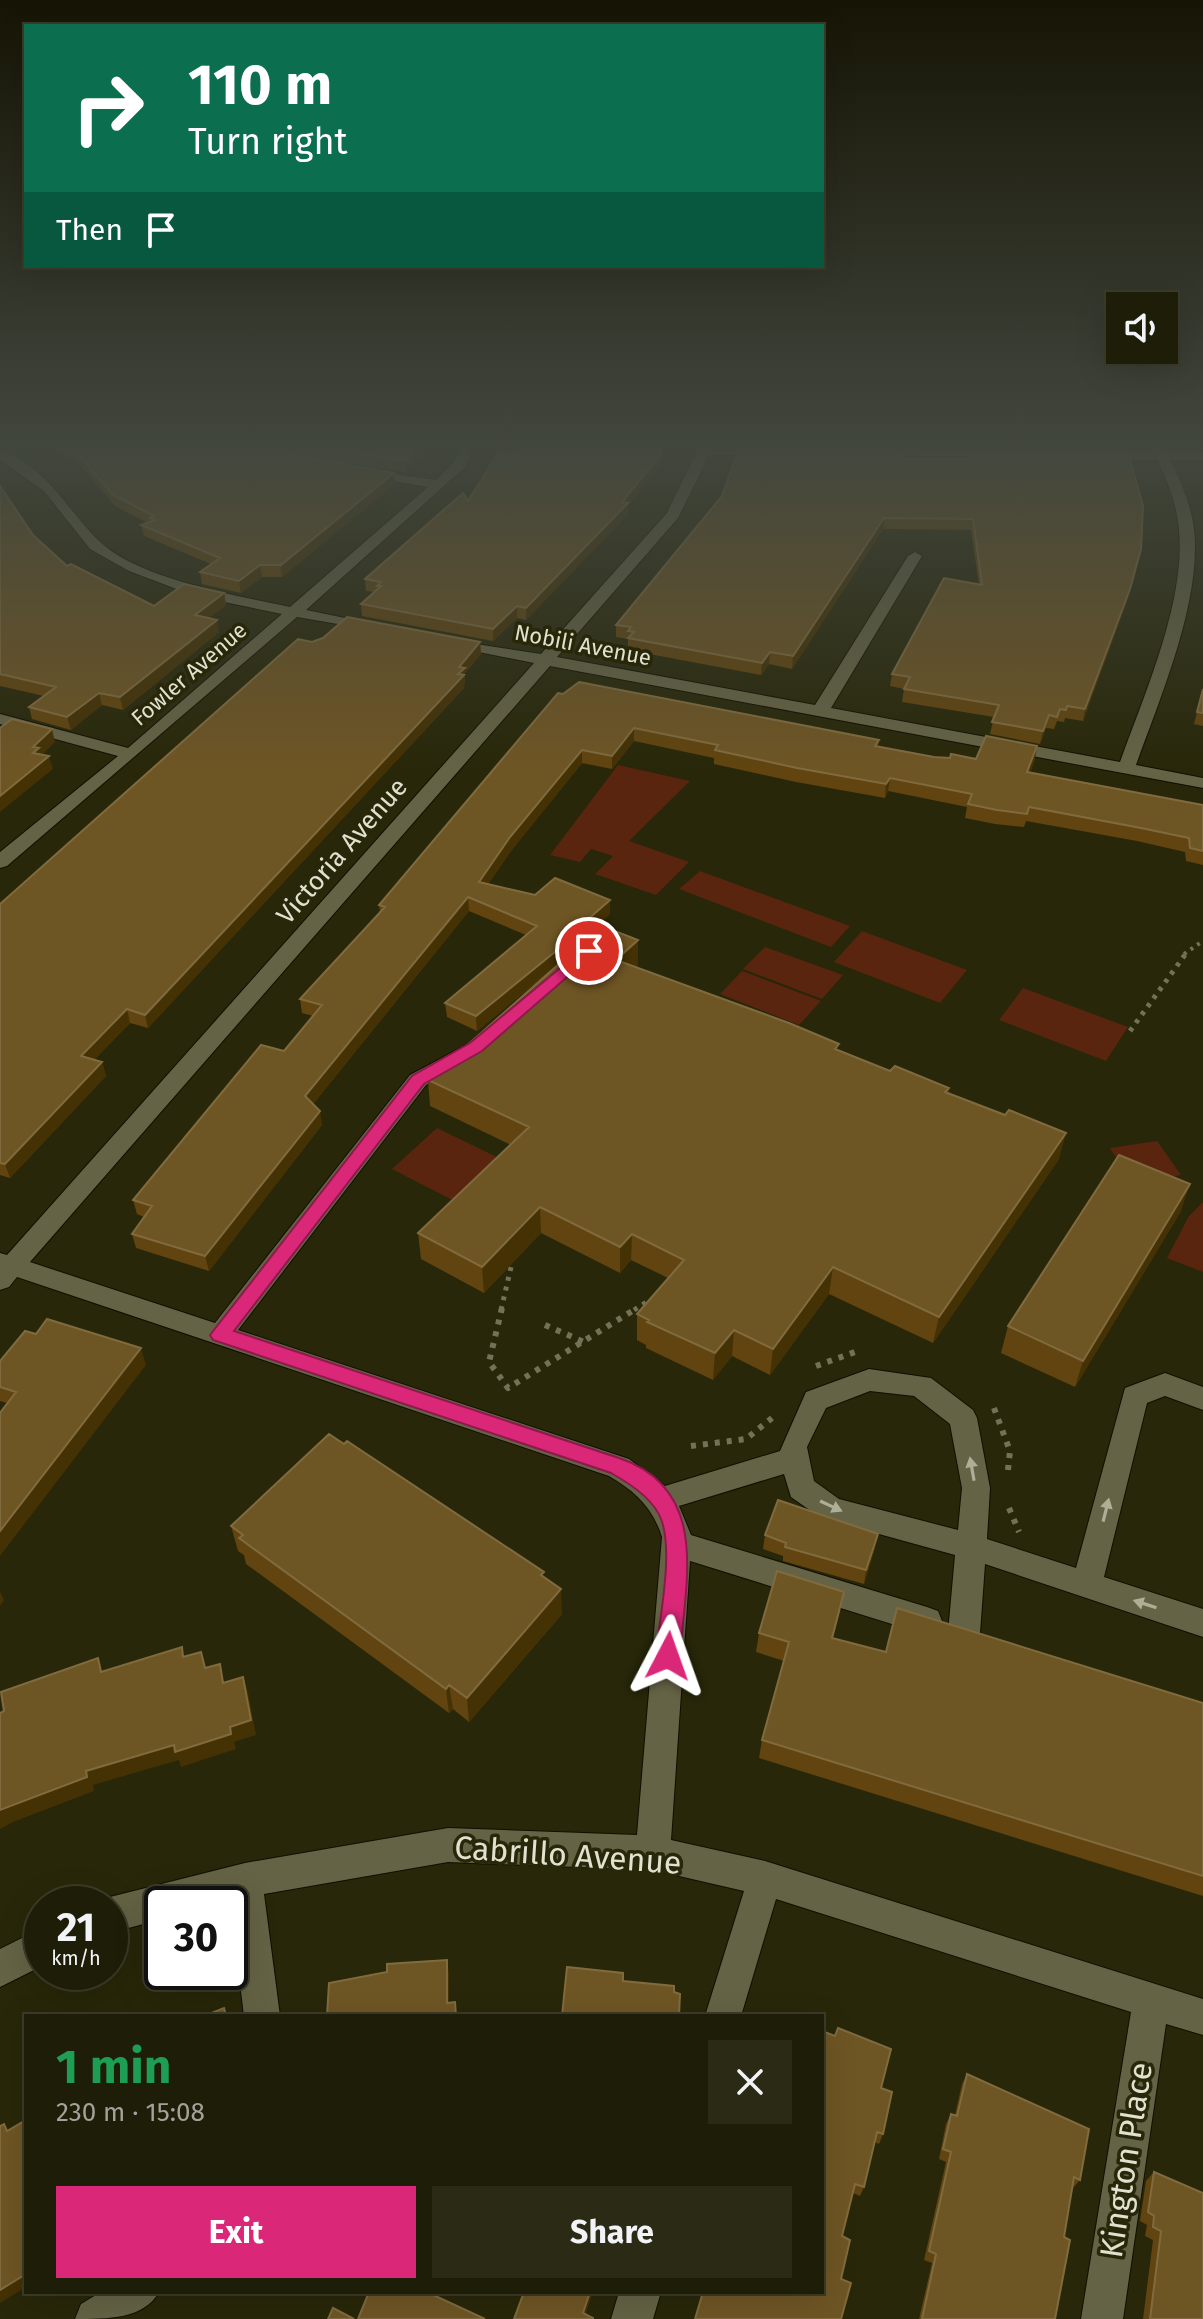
<!DOCTYPE html>
<meta charset="utf-8">
<style>
body{margin:0;font-family:"Fira Sans",sans-serif;background:#2b2a15;color:#f1f3f6;height:100vh;display:flex;flex-direction:column;font-size:30px;white-space:nowrap}
*{box-sizing:border-box;margin:0}
p{font-size:26px;color:#a1a29b}
.icon{flex:none;width:44px;height:44px;fill:none;stroke:currentColor;stroke-width:2;stroke-linecap:round;stroke-linejoin:round}
.map{position:relative;flex:1;overflow:hidden}
.details{position:absolute;left:24px;top:2014px;width:800px;height:280px;display:flex;flex-direction:column;background:#1e1d07;border-radius:0px;box-shadow:0 8px 32px #0002,0 0 0 2px #3c3b28}
.details>*{flex:none}
.banner{position:absolute;left:24px;top:24px;width:800px;height:244px;border-radius:0px;box-shadow:0 8px 32px #0002,0 0 0 2px #3c3b28;background:#0b6e4f;color:#fff;overflow:hidden}
.controls{position:absolute;left:1106px;top:292px;display:grid;gap:16px}
.controls a{display:grid;place-items:center;width:72px;height:72px;border-radius:0px;background:#1e1d07;box-shadow:0 8px 32px #0002,0 0 0 2px #3c3b28;font-size:40px}
.speed{position:absolute;left:24px;top:1886px;display:flex;gap:16px;font-size:40px;font-weight:700;text-align:center}
.speed>*{display:grid;place-content:center;width:104px;height:104px;border-radius:50%;background:#1e1d07;box-shadow:0 8px 32px #0002,0 0 0 2px #3c3b28;line-height:1}
.speed small{font-size:20px;font-weight:400}
.speed .limit{border:4px solid #111;border-radius:12px;background:#fff;color:#111}
.pin{position:absolute;display:grid;place-items:center;width:68px;height:68px;color:#fff;margin:-34px;border:4px solid #fff;border-radius:50%;box-shadow:0 2px 8px #0007}
.me{position:absolute;width:88px;margin:-44px;rotate:4deg;stroke-linejoin:round;filter:drop-shadow(0 0 6px #0008)}
.turn{display:flex;align-items:center;gap:28px;height:168px;padding:0 32px;font-size:36px}
.turn .icon{width:104px;height:104px;stroke-width:2.5}
.turn b{display:block;font-size:56px;line-height:68px}
.then{display:flex;align-items:center;height:76px;padding:0 32px;background:#0003;gap:16px;font-size:30px}
.round{display:grid;place-items:center;flex:none;width:84px;height:84px;border-radius:0px;background:#2b2a15}
.headline{display:flex;align-items:center;justify-content:space-between;height:136px;padding:0 32px}
h1{font-size:48px;font-weight:700;line-height:60px;color:#1e9e55}
.primary-button{display:flex;gap:16px;margin-top:auto;padding:16px 32px}
.primary-button a{flex:1;height:92px;border-radius:0px;background:#db2777;color:#fff;font-size:32px;font-weight:700;line-height:92px;text-align:center}
.primary-button a+a{background:#2b2a15;color:#f1f3f6}
.map>svg:first-child{display:block}
.green{fill:#59250e}
.lines{fill:none;stroke-linecap:round;stroke-linejoin:round}
.minor-casing{stroke:#110f00;stroke-width:2}
.path-far2{stroke:#727258;stroke-width:4;stroke-dasharray:3 5;stroke-linecap:butt}
.path-far1{stroke:#727258;stroke-width:5;stroke-dasharray:4 6;stroke-linecap:butt}
.path{stroke:#727258;stroke-width:6;stroke-dasharray:5 7;stroke-linecap:butt}
.minor{fill:#656345;fill-rule:evenodd}
.wall{fill:#61440f}
.shaded-wall{fill:#443104}
.building{fill:#6e5524;stroke:#806b3f;stroke-width:2}
.oneway{fill:#afaf98}
.route{fill:#db2777;stroke:#8e194d;stroke-width:2}
.labels{text-anchor:middle;dominant-baseline:central;stroke-width:7;stroke-linejoin:round;paint-order:stroke}
.far-street-label{font-size:22px;fill:#e1e1cf;stroke:#282709}
.street-label{font-size:26px;fill:#e1e1cf;stroke:#282709}
.near-street-label{font-size:32px;fill:#e1e1cf;stroke:#282709}
</style>
<div class="map">
<svg width="1203" height="2319" viewBox="0 0 1203 2319">
<rect width="100%" height="100%" fill="#282709"/>
<path class="green" d="M618 765 690 781 629 841 689 862 656 895 595 874 613 856 591 849 580 862 550 855Z
M700 871 850 926 831 947 679 889Z
M862 931 967 970 940 1003 834 962Z
M765 947 843 975 822 999 743 969Z
M742 971 821 1001 799 1025 720 994Z
M1023 988 1128 1027 1106 1061 999 1020Z
M437 1128 505 1161 460 1204 392 1169Z
M1157 1141 1181 1175 1132 1183 1110 1148Z
M1203 1202V1272L1167 1258 1189 1216Z"/>
<g class="lines">
<g class="minor-casing">
<path id="minor" d="M461 445H474L465 467 306 610 379 625V631L297 617 7 866 0 868V852L118 756 0 724V714L128 748 282 614 195 596 129 571 90 549 44 491 0 460V450C46 465 67 510 99 541 138 579 238 596 290 607L428 487 358 475V469L436 480 454 462Z
M694 445 769 447 776 451 769 455H709L678 518 557 657 815 705 908 556 915 552 922 556 831 708 1120 762C1144 695 1186 601 1179 530 1177 505 1168 481 1157 460L1098 459 1091 455 1098 451 1152 452 1150 445H1162L1166 452H1203V460H1170C1181 481 1191 505 1194 529 1202 601 1160 698 1136 765L1203 778V788L550 666 30 1262 215 1323 410 1075 476 1040 487 1047 484 1052 426 1085 238 1330 629 1459 665 1486 780 1451 806 1392 869 1369 931 1378 973 1410 977 1418 990 1488 987 1539 1076 1568 1125 1388 1165 1373 1203 1387V1410L1165 1396 1147 1403 1104 1577 1203 1609V1637L985 1564 980 1633 975 1643 964 1647 953 1643 948 1633 955 1555 821 1518 791 1497 784 1474 679 1506 691 1535 927 1607 938 1611 942 1621 938 1631 927 1635 690 1561 671 1840 765 1861 1203 1999V2035L1166 2024 1123 2319H1081L1131 2012 776 1899 741 2016H705L744 1891 653 1870 448 1862 264 1894 280 2016H244L230 1901 162 1904V1919L110 1933V1904H97L110 1897 245 1863 448 1828 637 1835 662 1537C653 1508 635 1491 609 1476L17 1277 9 1287 0 1290V1253L7 1255 534 663 443 645V639L541 654 667 513 697 451ZM870 1391 914 1396 950 1424 962 1488 958 1530 839 1499 814 1481 807 1447 826 1408Z
M870 448 997 449 1004 453 997 457 865 455V449Z
M42 1928V1966L0 1987V1949Z
M101 2292H159C144 2319 108 2319 75 2319L81 2304Z
M619 2292H661L653 2319H611Z"/>
</g>
<path class="path-far2" d="M1184 954 1203 941"/>
<path class="path-far1" d="M1130 1031 1187 952
M501 1310 512 1263
M634 1310 650 1300"/>
<path class="path" d="M502 1308 489 1362 508 1388 637 1308
M545 1325 584 1342
M816 1366 855 1352
M994 1408 1010 1451 1008 1470
M691 1446 746 1439 772 1418
M1009 1508 1019 1532"/>
<use href="#minor" class="minor"/>
</g>
<path class="wall" d="M44 445H427L406 472 291 455 395 484 282 577H262L241 593 202 584 200 572 211 564 144 536 141 525 148 523 115 506 76 460Z
M532 445H659L662 453V464L628 505V514L526 620 517 618 493 641 362 616 361 604 375 592 366 591 365 579 468 501 514 453V446L535 448Z
M960 445H1112V447Z
M1197 445H1203V450L1199 449Z
M967 450 1127 601 1083 721 1065 718 1064 722 1057 721 1054 729 1046 728 1040 744 990 734 994 717 902 702 904 689 890 686 892 674 979 584 971 530 883 529 792 669 769 664 761 675 628 650V639L616 637V625L905 458 966 459Z
M0 486 33 535 67 566 154 606 224 593 226 605 209 618 219 632 123 710 102 705 71 730 32 719 29 707 44 696 0 686Z
M312 642H480L481 654 465 673 464 688 148 1028 130 1023 94 1060 102 1062 106 1076 10 1178 0 1175V904Z
M1203 689V726L1194 724Z
M558 693 879 740 878 746 934 757 1035 759 1030 773 1203 805V865L1186 861 1185 852 1137 841 1026 821 1024 827 995 824 965 818 967 807 888 791 885 798 796 782 714 764V758L634 741 612 769 582 763 511 851 488 884 535 895 610 900V914L582 939V943L638 966 636 967 890 1071 949 1088 948 1093 1059 1159 933 1343 829 1294 770 1375 732 1356 713 1380 646 1348V1345L637 1340V1314L668 1278 631 1260 620 1273 541 1233 484 1293 421 1259 418 1233 511 1145 430 1106 428 1080 571 954 477 1031 447 1017 445 1003 526 935 469 911 313 1104 322 1125 209 1271 136 1248 132 1234 144 1217 137 1214 133 1200 284 1051 313 1016 302 1013 300 999 380 913 379 905Z
M1181 1211 1075 1387 1001 1353 1008 1326Z
M0 1361 146 1365 7 1403 0 1401Z
M231 1526 544 1578 562 1614 469 1722 453 1709 449 1713 246 1564 244 1555 238 1551Z
M765 1535 875 1548 864 1584 783 1561V1556L763 1549Z
M840 1611 833 1638 886 1652 1203 1703V1896L759 1758 762 1740 784 1661 756 1652 759 1633Z
M835 2036 881 2088 883 2134 879 2144 875 2142 864 2187 860 2196 853 2193 842 2236 841 2319Z
M967 2074 1080 2180 1072 2189 1064 2237 1055 2319H919L932 2263 924 2260 946 2162 939 2159 946 2124 951 2114 955 2115 962 2084Z
M1154 2172 1203 2319H1143L1153 2240 1145 2236 1147 2225 1140 2221 1146 2181Z"/>
<path class="shaded-wall" d="M417 445H427L406 472 405 461Z
M662 453V464L628 505V514L526 620V608L622 502Z
M394 473 395 484 282 577 281 565Z
M884 518 883 529 792 669 793 656Z
M1141 549 1127 601 1083 721 1085 709Z
M260 565 262 577 241 593 239 581Z
M224 593 226 605 197 627 195 615Z
M517 606V618L493 641V629Z
M217 620 219 632 123 710 120 697Z
M480 642 481 654 465 673 464 688 148 1028 145 1015Z
M770 652 769 664 761 675 762 663Z
M99 693 102 705 71 730 67 717Z
M1049 715 1046 728 1040 744 1043 731Z
M634 728V741L612 769V756Z
M52 729 55 742 41 756 37 766 33 747Z
M1037 746 1035 759 1025 786 1027 772Z
M582 750V763L511 851 480 895 479 882 510 837Z
M49 756 53 769 0 812V796Z
M890 778 888 791 885 798 886 784Z
M468 897 469 911 307 1111 305 1096Z
M610 900V914L582 939V944L477 1031 476 1016Z
M638 940V966L616 986V960Z
M127 1009 130 1023 85 1069 81 1056Z
M102 1062 106 1076 10 1178 5 1164Z
M320 1111 322 1125 209 1271 205 1256Z
M1066 1133 1059 1159 933 1343 939 1317Z
M1190 1184 1181 1211 1075 1387 1083 1361Z
M540 1207 541 1233 484 1293 482 1267Z
M632 1234 631 1260 620 1273V1247Z
M833 1267 829 1294 770 1375 773 1349Z
M734 1330 732 1356 713 1380 715 1353Z
M141 1348 146 1365 0 1556V1531Z
M878 1534 875 1548 864 1584 866 1570Z
M561 1589 562 1614 469 1722 467 1698Z
M0 1591 4 1600 0 1606Z
M243 1677 248 1692 256 1735 234 1742 236 1749 181 1767 179 1760 93 1785 94 1791 13 1822 0 1829V1810L86 1771 230 1727Z
M449 1685 453 1709 449 1713 446 1689Z
M447 1960 449 1972V2014L447 2003Z
M26 2274V2287L0 2303V2290Z
M590 2292H593L584 2319 583 2313Z"/>
<path class="building" d="M64 445H283L282 449 291 455 394 473 281 565H260L239 581 200 572 220 558 141 525 155 520 150 518 154 516 113 495 74 450Z
M295 445H417L405 461Z
M544 445H659L662 453 622 502 628 503 526 608 517 606 493 629 361 604 381 586H377L381 582 365 579 463 493 468 501 499 452 517 454 514 446 548 449Z
M739 448 899 449 905 458 970 459 967 450 1128 452 1143 506 1141 549 1130 589 1085 709 1067 706 1066 710 1060 709 1057 717 1049 715 1043 731 992 722 999 705 904 689 910 677 892 674 944 578 982 585 973 519 884 518 793 656 770 652 762 663 628 638 634 632 628 631 631 627 616 625 722 496Z
M0 486 33 535 67 566 71 564 154 606 184 584 224 593 195 615 217 620 120 697 99 693 67 717 29 707 56 687 0 674Z
M347 617 480 642 459 667 465 668 458 674 464 675 145 1015 127 1009 81 1056 102 1062 5 1164 0 1163V904L298 639 312 642 323 638Z
M579 682 879 740 875 746 934 757 950 758 951 754 976 759 986 736 1037 746 1027 772 1203 805V851L1190 848 1189 838 1141 828 1029 807 1027 814 997 810 968 804 972 794 890 778 886 784 797 768 715 750 718 745 634 728 612 756 582 750 510 837 479 882 535 895 555 878 610 900 578 928 582 930 476 1016 445 1003 537 926 468 897 305 1096 320 1111 205 1256 132 1234 152 1206 133 1200 261 1045 284 1051 322 1005 300 999 385 907 379 905 558 693 563 694Z
M1203 689V713L1197 712Z
M12 719 52 729 33 747 39 748 33 753 49 756 0 796V728Z
M602 926 638 940 616 960 789 1023 839 1044 835 1049 890 1071 895 1066 949 1088 945 1092 1005 1115 1009 1110 1066 1133 939 1317 833 1267 773 1349 734 1330 715 1353 647 1322 649 1320 637 1314 684 1260 632 1234 620 1247 540 1207 482 1267 418 1233 529 1127 428 1080Z
M1119 1155 1190 1184 1083 1361 1008 1326Z
M47 1319 141 1348 0 1531V1413L16 1392 0 1387V1361L25 1331 36 1334Z
M329 1434 344 1444 347 1441 544 1572 541 1575 561 1589 467 1698 449 1685 446 1689 239 1538 243 1535 231 1526Z
M778 1500 878 1534 866 1570 785 1547 786 1543 765 1535Z
M777 1571 844 1592 832 1638 886 1652 897 1608 1203 1703V1876L762 1740 789 1642 759 1633Z
M182 1647 183 1657 201 1652 205 1668 220 1664 223 1683 243 1677 251 1720 230 1727 231 1734 175 1752 174 1745 86 1771 87 1777 0 1810V1713L4 1711 1 1692 98 1658 101 1672Z
M447 1960V2003L455 2002 456 2016H327L329 1983 387 1972V1964Z
M567 1967 623 1973V1981L674 1986V1992L680 1994 679 2016H562Z
M224 2008 226 2016H204Z
M838 2028 891 2049 881 2088 892 2092 883 2134 877 2132 864 2187 855 2184 842 2236 850 2240 841 2279 851 2283 841 2319H695L703 2292H822V2031L835 2036Z
M967 2074 1089 2129 1080 2180 1074 2177 1064 2237 1070 2240 1055 2319H922L936 2254 929 2251 951 2152 943 2149 951 2114 957 2116Z
M26 2120V2274L0 2290V2126L4 2124 7 2131Z
M1154 2172 1203 2193V2319H1150L1161 2231 1153 2227 1154 2216 1148 2212Z
M369 2292H432L431 2294 485 2319H358Z
M524 2292H590L583 2313 593 2318V2319H514Z
M333 2308 354 2319H328Z"/>
<defs><path id="oneway-solid" d="M-6-.8H1V-3.2L6.5 0L1 3.2V.8H-6Z" transform="scale(2)"/></defs>
<g class="oneway">
<use href="#oneway-solid" transform="translate(972 1469) rotate(-100)"/>
<use href="#oneway-solid" transform="translate(831 1506) rotate(25)"/>
<use href="#oneway-solid" transform="translate(1106 1510) rotate(-76)"/>
<use href="#oneway-solid" transform="translate(1145 1604) rotate(-162)"/>
</g>
<linearGradient id="sky" x2="0" y2="1"><stop stop-color="#161505"/><stop offset="0.58" stop-color="#42473e"/><stop offset="1" stop-color="#42473e" stop-opacity="0"/></linearGradient>
<rect width="1203" height="770" fill="url(#sky)"/>
<path class="route" d="M584 948 597 951 482 1051 424 1084 234 1331 619 1458C711 1489 685 1582 680 1656L677 1664 668 1667 660 1664 656 1656C659 1620 674 1552 661 1519 654 1500 629 1483 611 1473L213 1340 210 1335 412 1076 470 1043Z"/>
<g class="labels">
<g class="far-street-label">
<text transform="translate(583 645) rotate(11)">Nobili Avenue</text>
<text transform="translate(189 674) rotate(-41)">Fowler Avenue</text>
</g>
<g class="street-label">
<text transform="translate(342 851) rotate(-49)">Victoria Avenue</text>
</g>
<g class="near-street-label">
<text transform="translate(568 1855) rotate(4)">Cabrillo Avenue</text>
<text transform="translate(1126 2160) rotate(-81)">Kington Place</text>
</g>
</g>
</svg>
<div class="controls">
<a><svg class="icon" aria-label="sound" viewBox="0 0 24 24"><path d="M4 9h4l5-4v14l-5-4H4zM17 9q2 3 0 6"/></svg></a>
</div>
<div class="speed"><div>21<small>km/h</small></div><div class="limit">30</div></div>
<div class="pin" style="left:589px;top:951px;background:#d93025"><svg class="icon" aria-label="arrive" viewBox="0 0 24 24"><path d="M6 21V4h12l-3 4 3 4H6"/></svg></div>
<svg class="me" style="left:668px;top:1656px" viewBox="-20 -20 40 40"><path d="M0-17L14 15 0 8-14 15z" fill="#db2777" stroke="#fff" stroke-width="4"/></svg>
<div class="banner">
<div class="turn"><svg class="icon" aria-label="right" viewBox="0 0 24 24"><path d="M7 20v-9h11M14 6l5 5-5 5"/></svg><div><b>110 m</b>Turn right</div></div>
<div class="then">Then<svg class="icon" aria-label="arrive" viewBox="0 0 24 24"><path d="M6 21V4h12l-3 4 3 4H6"/></svg></div>
</div>
<section class="details">
<div class="headline"><div><h1>1 min</h1><p>230 m · 15:08</p></div><a class="round"><svg class="icon" aria-label="close" viewBox="0 0 24 24"><path d="M6 6l12 12M18 6L6 18"/></svg></a></div>
<div class="primary-button"><a>Exit</a><a>Share</a></div>
</section>
</div>
